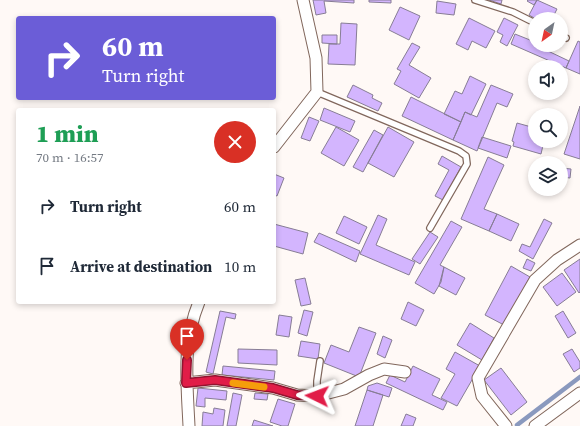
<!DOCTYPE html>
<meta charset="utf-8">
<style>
body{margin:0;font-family:"Source Serif 4",serif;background:#f6f6f7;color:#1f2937;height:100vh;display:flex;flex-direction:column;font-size:15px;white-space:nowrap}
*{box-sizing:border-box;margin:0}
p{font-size:13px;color:#747a83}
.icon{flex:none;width:22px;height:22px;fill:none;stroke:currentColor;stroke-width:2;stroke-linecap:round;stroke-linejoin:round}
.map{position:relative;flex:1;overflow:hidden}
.drawer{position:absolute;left:16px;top:108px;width:260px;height:196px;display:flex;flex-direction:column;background:#fff;border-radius:4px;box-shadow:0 2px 6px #0003}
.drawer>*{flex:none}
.top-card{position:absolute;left:16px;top:16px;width:260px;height:84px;border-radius:4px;box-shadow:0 2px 6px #0003;background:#6b5dd7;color:#fff;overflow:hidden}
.needle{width:26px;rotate:213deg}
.buttons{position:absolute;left:528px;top:12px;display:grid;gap:8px}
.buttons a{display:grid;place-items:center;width:40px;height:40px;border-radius:50%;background:#fff;box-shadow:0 2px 6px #0003;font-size:20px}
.pin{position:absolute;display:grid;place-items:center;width:34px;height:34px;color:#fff;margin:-41px -17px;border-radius:50% 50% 50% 0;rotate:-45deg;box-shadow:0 0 4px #0007}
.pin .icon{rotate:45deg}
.me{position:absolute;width:44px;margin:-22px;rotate:273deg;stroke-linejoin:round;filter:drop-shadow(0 0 3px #0008)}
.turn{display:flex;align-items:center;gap:14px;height:84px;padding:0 20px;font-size:18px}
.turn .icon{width:52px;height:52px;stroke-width:2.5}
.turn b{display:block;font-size:28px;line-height:34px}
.round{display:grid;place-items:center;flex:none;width:42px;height:42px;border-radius:21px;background:#f6f6f7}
.overview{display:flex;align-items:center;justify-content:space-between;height:68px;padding:0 20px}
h1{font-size:24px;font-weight:800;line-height:30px;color:#1e9e55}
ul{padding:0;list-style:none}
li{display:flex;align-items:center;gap:12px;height:60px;padding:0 20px}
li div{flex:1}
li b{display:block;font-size:15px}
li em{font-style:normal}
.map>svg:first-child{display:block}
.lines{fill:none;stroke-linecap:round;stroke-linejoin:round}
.stream{stroke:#8a99be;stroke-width:4.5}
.building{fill:#d3b5fe;stroke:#877d95}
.service-casing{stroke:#81675c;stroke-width:8}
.minor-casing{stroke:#81675c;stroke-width:13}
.service{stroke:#fff;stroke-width:5.5}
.minor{stroke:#fff;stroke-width:11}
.route-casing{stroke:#92132f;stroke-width:10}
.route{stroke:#e11d48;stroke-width:7}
.slow{stroke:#f59e0b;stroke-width:7}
</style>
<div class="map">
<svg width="580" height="426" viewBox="0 0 580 426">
<rect width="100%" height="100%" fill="#fff9f6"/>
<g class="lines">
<path class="stream" d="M517 425 580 377"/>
</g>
<path class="building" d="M313 0H354V3L324 1 326 13 316 15Z
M369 0H391V3L369 2Z
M489 0H502L501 4Z
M528 0H537L534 5 527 1Z
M537 0 557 9 552 19H536L529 15Z
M437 1 456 4 454 15 436 13Z
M400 7 420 16 409 40 389 30Z
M469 18 495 31 486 48 472 41 468 50 456 44Z
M504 18 518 25 507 46 500 42 503 35 497 32Z
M341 23 357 24 355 65 328 64 329 44H340Z
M515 34 535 42V45H541L549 48 548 51 569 61 566 68 511 44Z
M322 35H337V44L322 43Z
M578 41 580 42V74L566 68Z
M412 43 420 47 409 65 431 78 419 98 394 84 401 71 397 69Z
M470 76 486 84 471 115 465 112 461 122 444 114 455 91 462 94Z
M353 85 373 95 372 98 382 103 378 111 347 97Z
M491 85 513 94 507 107 497 103 477 151 453 140 465 112 477 117Z
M411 97 461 122 453 140 402 116Z
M580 106V159L564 154Z
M324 108 355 121 350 132 320 120Z
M309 117 319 121 310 141 301 138Z
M517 123 535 128V141H544L541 154 513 146 514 142 512 141Z
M336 127 359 140 344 166 321 153Z
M388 127 414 142 394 177 368 163Z
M374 130 383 135 363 172 353 167Z
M482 137 511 146 507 158 478 148Z
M442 156 461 167 443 200 435 196 449 170 438 164Z
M488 157 504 165 484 209 497 214 489 231 461 219Z
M561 168 571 169 570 178 561 177Z
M274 174 284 178 277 196 274 195Z
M497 214 519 224 511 241 489 231Z
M378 215 387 219 376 245 415 262 409 275 360 254Z
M344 216 367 227 359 244 336 233Z
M544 219 552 223 533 259 519 251 522 244 530 247Z
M451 221 462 227 440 265 444 267 441 282 434 294 415 283Z
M274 224 308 233 303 254 274 246Z
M430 232 438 237 420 264 412 259Z
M319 233 360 251 356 262 314 242Z
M527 259 535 263 531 271 523 268Z
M580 259V292L579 293 564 270Z
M511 266 530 277 504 325 485 315Z
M444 267 465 278 456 295 439 286Z
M562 273 576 292 557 306 543 287Z
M305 278 311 304 301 306 295 280Z
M408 302 424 310 416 326 401 319Z
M304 310 313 312 307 336 298 333Z
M220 311 236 314 235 319 226 317 213 374 206 372Z
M563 311 576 333 568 338 555 316Z
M279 315 292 317 289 337 276 335Z
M470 323 494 338 482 360 457 345Z
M359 327 376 333 359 377 324 363 331 345 349 352Z
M383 336 392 340 385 358 377 354Z
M301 341 320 344 318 359 298 356Z
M238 349 277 350V365L238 363Z
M572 349 580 362V368L574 372 563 354Z
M455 352 480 366 457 406 441 398 455 374 446 369Z
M223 366 275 371 274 380 222 375Z
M413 366 440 379 432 395 447 402 443 410 386 383 390 375 405 382Z
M501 368 527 402 511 415 484 380Z
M377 383 392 388 389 397 367 390 368 386Z
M198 388 227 391 226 400 205 398V407L196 406Z
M367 390 383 395 373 426H355Z
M233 393 242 395 236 426H227Z
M255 393 268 394 267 400 254 399Z
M278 399 295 404 288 426H282L270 422Z
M214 408 225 410 223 426H202L203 412 213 414Z
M406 414 416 418 413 426H401Z
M254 420 273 426H252Z"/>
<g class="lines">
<g class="service-casing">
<path id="service" d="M475 0 513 12 535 23
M561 36 566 38
M317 92 459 151 466 156 467 164 430 228
M317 396V381L320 361"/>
</g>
<g class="minor-casing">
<path id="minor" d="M274 147 317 92 316 58 303 0
M186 383 215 380 273 388 297 395 317 396 344 389 369 375 384 369 405 372
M189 426C187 383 182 343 199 302
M506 426 482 396 478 378 535 280 557 260 580 245
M535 426 580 393"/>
</g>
<use href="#service" class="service"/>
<use href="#minor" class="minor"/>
</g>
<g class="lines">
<g class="route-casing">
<path id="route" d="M187 360 186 383 215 380 273 388 297 395 317 396"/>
</g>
<use href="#route" class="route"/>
<path class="slow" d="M233 383 264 387"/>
</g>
</svg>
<div class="buttons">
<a><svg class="needle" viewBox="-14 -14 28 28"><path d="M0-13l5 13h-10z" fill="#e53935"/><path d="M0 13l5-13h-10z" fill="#747a83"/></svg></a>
<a><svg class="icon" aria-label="sound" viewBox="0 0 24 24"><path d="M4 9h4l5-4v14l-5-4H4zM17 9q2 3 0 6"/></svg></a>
<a><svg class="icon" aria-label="search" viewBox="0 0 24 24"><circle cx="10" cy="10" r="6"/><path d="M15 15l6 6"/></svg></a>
<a><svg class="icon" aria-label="layers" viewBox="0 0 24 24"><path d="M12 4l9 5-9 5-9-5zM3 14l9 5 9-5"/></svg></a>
</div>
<div class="pin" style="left:187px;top:360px;background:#d93025"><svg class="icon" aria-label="arrive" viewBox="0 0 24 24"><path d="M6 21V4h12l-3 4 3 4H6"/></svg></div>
<svg class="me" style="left:317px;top:396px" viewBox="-20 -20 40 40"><path d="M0-17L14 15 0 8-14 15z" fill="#e11d48" stroke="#fff" stroke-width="4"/></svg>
<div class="top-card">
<div class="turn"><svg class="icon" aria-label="right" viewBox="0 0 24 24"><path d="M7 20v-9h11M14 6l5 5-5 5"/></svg><div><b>60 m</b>Turn right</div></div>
</div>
<section class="drawer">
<div class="overview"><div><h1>1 min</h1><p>70 m · 16:57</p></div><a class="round" style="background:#d93025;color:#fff"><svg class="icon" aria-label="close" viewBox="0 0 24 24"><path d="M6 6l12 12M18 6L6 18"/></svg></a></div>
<ul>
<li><svg class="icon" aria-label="right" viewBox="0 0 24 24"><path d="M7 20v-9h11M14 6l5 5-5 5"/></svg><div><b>Turn right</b></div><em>60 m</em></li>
<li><svg class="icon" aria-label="arrive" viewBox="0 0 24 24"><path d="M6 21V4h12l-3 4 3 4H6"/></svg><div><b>Arrive at destination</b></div><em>10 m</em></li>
</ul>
</section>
</div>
